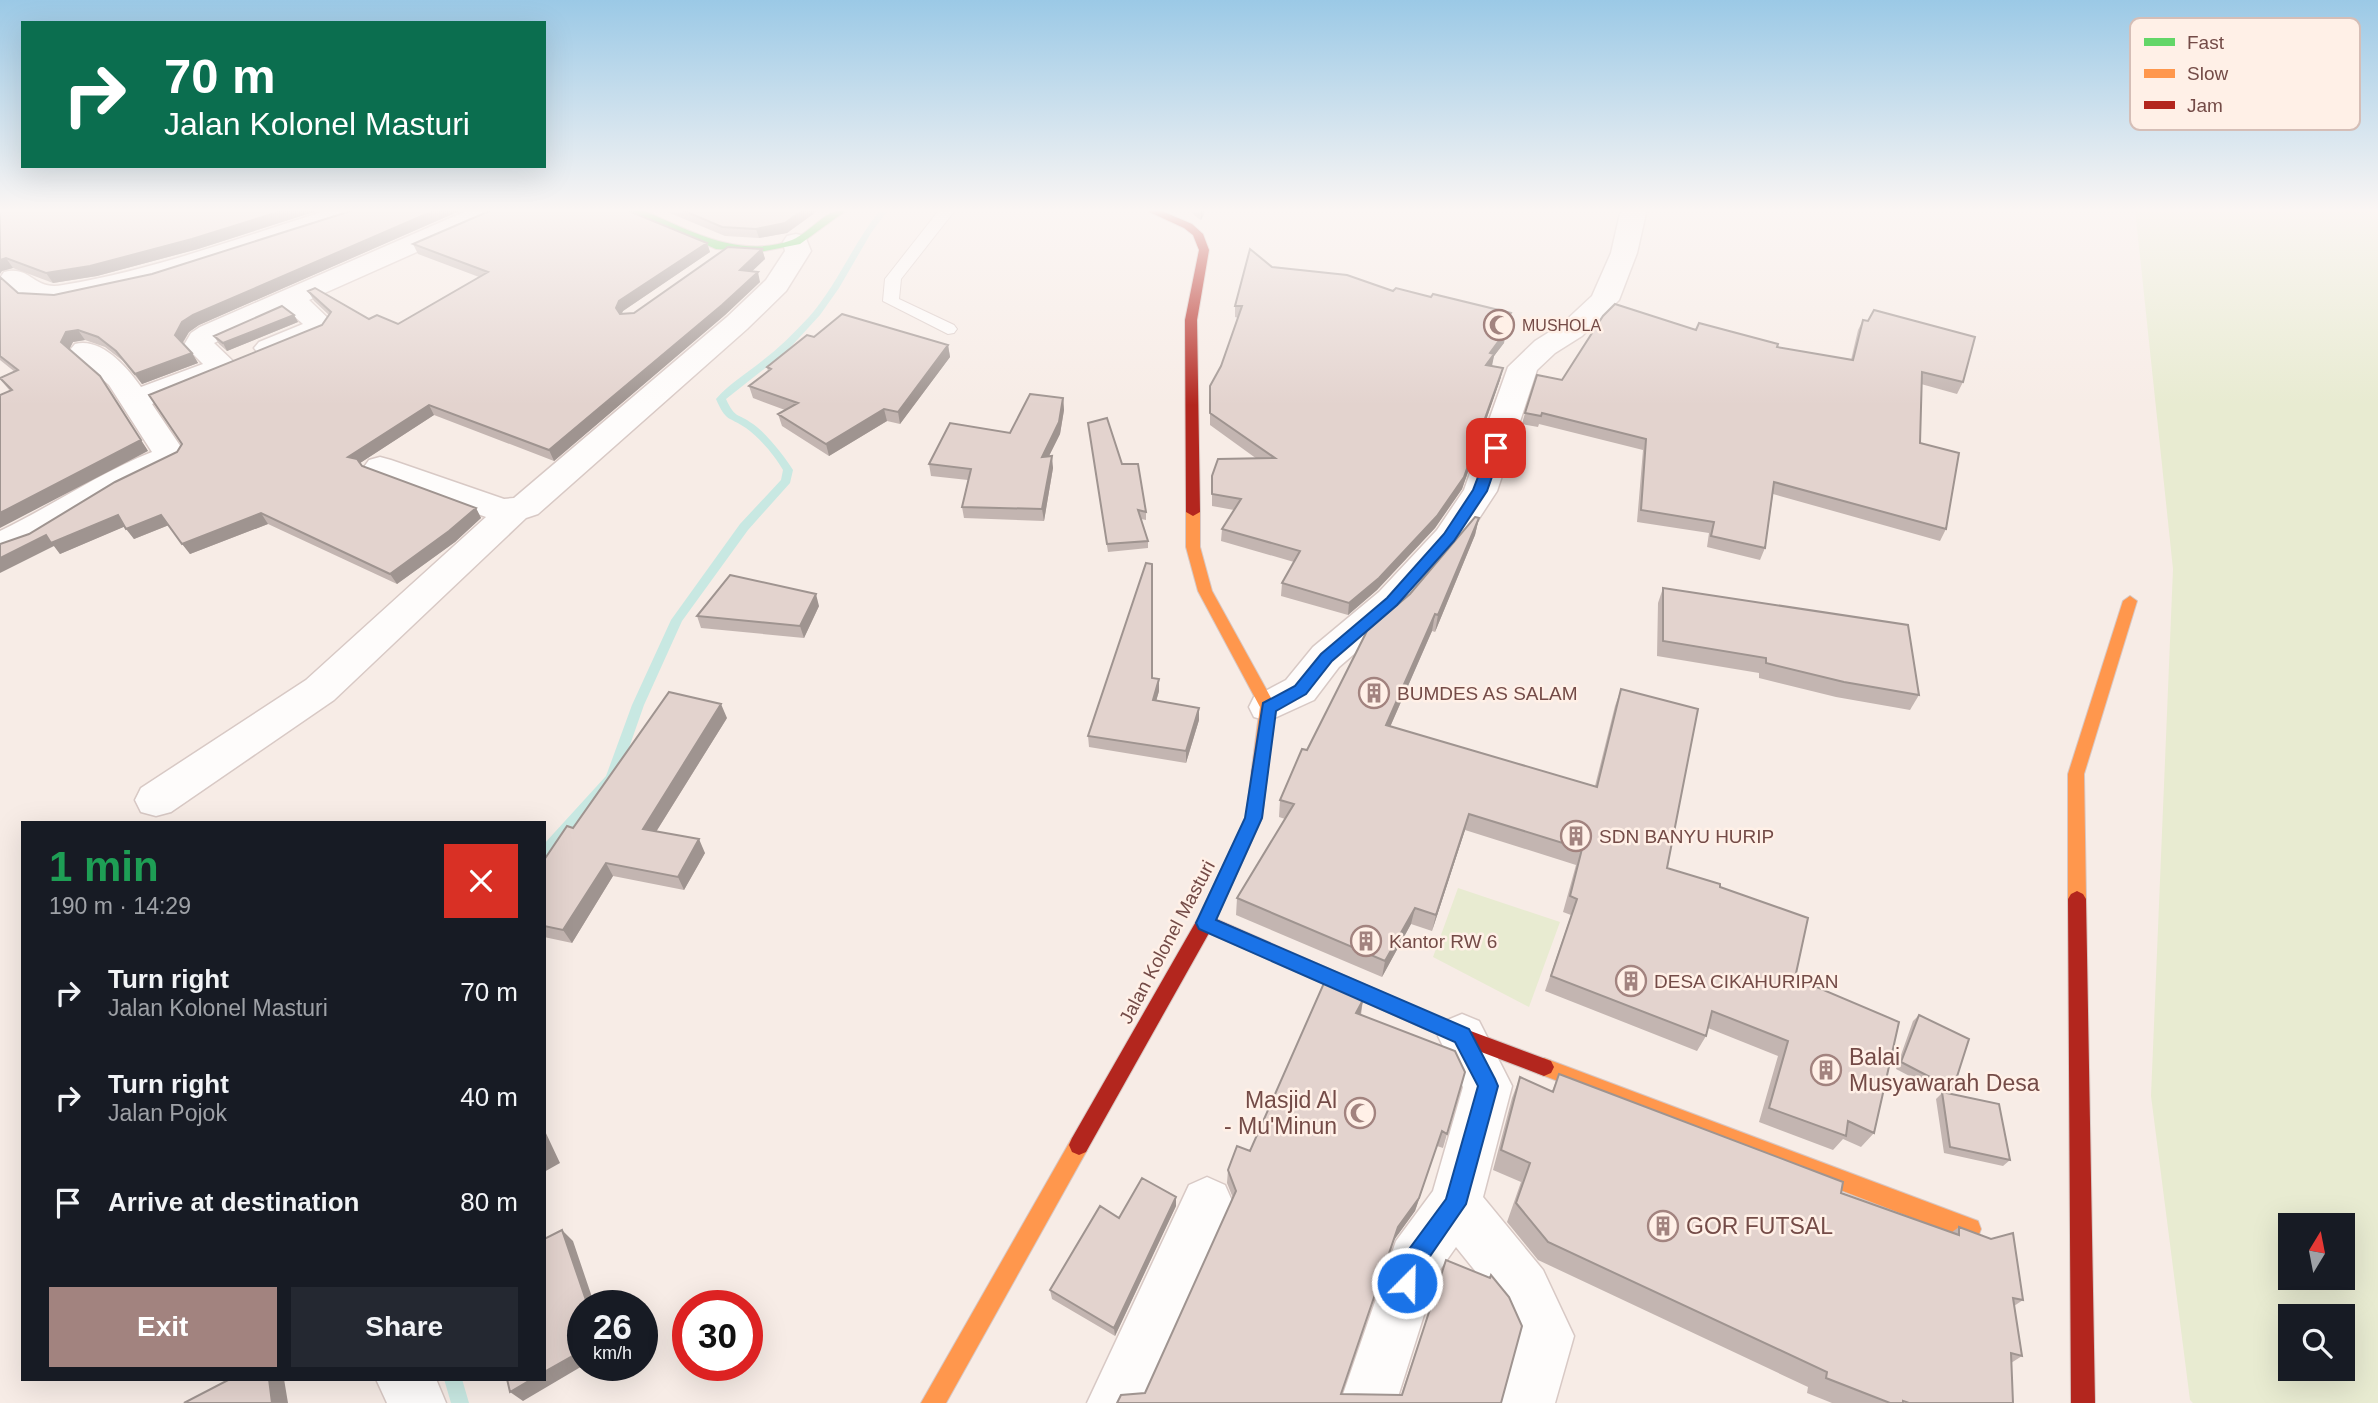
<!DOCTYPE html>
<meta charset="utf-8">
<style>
body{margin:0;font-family:Helvetica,sans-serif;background:#242831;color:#f1f3f6;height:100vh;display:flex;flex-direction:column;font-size:26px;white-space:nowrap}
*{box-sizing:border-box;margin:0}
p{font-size:23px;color:#9ea1a6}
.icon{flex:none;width:38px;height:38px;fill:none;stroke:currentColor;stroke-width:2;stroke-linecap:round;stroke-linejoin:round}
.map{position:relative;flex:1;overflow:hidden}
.side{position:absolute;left:21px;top:821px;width:525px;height:560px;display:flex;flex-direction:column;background:#171b24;border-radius:0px;box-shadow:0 7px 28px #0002}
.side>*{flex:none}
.banner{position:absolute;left:21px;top:21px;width:525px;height:147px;border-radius:0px;box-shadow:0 7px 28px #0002;background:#0b6e4f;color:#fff;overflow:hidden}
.needle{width:46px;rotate:10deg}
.controls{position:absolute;left:2278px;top:1213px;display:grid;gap:14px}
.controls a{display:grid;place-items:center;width:77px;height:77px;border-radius:0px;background:#171b24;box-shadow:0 7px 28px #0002;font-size:35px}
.speed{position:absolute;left:567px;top:1290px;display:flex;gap:14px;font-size:35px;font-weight:700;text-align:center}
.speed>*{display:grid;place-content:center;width:91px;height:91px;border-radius:50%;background:#171b24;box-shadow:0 7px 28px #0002;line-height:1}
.speed small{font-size:18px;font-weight:400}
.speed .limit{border:10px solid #d22;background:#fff;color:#111}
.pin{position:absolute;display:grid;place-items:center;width:60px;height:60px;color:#fff;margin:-30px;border-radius:14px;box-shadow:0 4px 10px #0006}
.me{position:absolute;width:77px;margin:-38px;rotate:23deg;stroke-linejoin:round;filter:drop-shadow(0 0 5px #0008)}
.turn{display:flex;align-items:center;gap:24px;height:147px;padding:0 28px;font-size:32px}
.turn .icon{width:91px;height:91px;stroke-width:2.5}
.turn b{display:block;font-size:49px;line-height:60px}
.round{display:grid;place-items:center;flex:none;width:74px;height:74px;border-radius:0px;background:#242831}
.overview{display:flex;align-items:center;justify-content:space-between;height:119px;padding:0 28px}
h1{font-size:42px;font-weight:800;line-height:52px;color:#1e9e55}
.primary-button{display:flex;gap:14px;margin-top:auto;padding:14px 28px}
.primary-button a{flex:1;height:80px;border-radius:0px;background:#a2837f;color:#fff;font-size:28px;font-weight:800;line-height:80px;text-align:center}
.primary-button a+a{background:#242831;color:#f1f3f6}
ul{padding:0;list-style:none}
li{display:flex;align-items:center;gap:21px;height:105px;padding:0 28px}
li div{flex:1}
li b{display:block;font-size:26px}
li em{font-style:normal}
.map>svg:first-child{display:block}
.green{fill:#e8ebd1;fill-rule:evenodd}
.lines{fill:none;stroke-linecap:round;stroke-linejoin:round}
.stream{fill:#c8e8e2;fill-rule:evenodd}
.lane-casing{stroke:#d8c9c5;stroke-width:2}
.street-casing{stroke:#d8c9c5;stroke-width:3}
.fast-casing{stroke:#d7c7c3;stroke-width:2}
.slow-casing{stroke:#d7c7c3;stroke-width:2}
.jam-casing{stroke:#d7c7c3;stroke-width:2}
.lane{fill:#fefcfb;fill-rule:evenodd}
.street{fill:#fefcfb;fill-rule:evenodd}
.fast{fill:#63d668;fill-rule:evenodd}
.slow{fill:#ff974d;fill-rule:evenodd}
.jam{fill:#b3261e;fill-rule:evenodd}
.wall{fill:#c3b5b1}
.shaded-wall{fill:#9f9490}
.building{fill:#e3d3ce;stroke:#9f9490;stroke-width:2}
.route{fill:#1a73e8;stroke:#114b97;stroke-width:2}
.labels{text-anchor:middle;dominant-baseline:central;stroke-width:5;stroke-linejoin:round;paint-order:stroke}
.far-poi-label{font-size:16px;fill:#744b47;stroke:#fff0e7;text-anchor:start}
.poi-label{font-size:19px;fill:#744b47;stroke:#fff0e7;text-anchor:start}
.street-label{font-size:19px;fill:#744b47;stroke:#fff0e7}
.near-poi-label{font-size:23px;fill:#744b47;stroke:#fff0e7;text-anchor:start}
.key{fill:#fff0e7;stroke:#d5beb7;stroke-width:2}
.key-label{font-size:19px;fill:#744b47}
</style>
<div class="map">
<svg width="2378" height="1403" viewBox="0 0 2378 1403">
<rect width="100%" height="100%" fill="#f7ece6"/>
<path class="green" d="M2135 209H2378V1403H2193L2190 1400 2151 1096 2173 569ZM2291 1225H2343V1278H2291ZM2291 1316H2343V1368H2291Z
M1458 888 1560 922 1529 1007 1433 957Z"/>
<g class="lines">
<path class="stream" d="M881 209H889L871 233 839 288 820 315 787 351 726 399C735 419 738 413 753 424 767 434 784 456 793 470L790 483 748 530 682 621 644 705 617 782 549 857 544 858V844L606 776 632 705 671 620 740 524 781 480 783 470C775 456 760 438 746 428 728 416 726 422 716 399 729 384 746 374 762 361 779 348 794 333 809 317 838 284 853 243 881 209Z
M444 1379H462L469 1403H451Z"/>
<g class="lane-casing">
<path id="lane" d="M940 209H956L901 279 899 299 954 325 957 329 954 333 948 334 883 301 885 279Z"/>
</g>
<g class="street-casing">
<path id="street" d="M332 209H372L368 214 158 281 61 302 27 301 0 278 4 272C32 265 32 291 63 285 155 270 244 236 332 209Z
M471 209H506L502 214 309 300 334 324C321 343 281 360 259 354L254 348 259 342 303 324 287 310 214 343 238 366 234 372 152 404 187 456C177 470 155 473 139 481 92 504 51 542 0 556V531C52 506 99 473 152 452L109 385 70 350 75 344C101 337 127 367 141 387L203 364 184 345 191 333 200 327Z
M1621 209H1647L1637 253 1619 300 1582 336 1555 353 1537 370 1497 491 1461 546 1405 610 1339 667 1314 700 1268 721 1254 717 1249 707 1254 697 1286 680 1313 647 1379 592 1437 530 1464 490 1508 367 1535 341 1562 324 1592 296 1611 253Z
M796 234 805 236 811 251 786 291 747 329 538 514 526 518 334 700 171 812 156 816 141 812 135 800 141 788 306 680 486 517 369 474 364 467 369 460 380 457 391 460 504 499 514 498 727 317 766 280 785 251 783 242 787 236Z
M1462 1014 1479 1021 1512 1086 1483 1197 1543 1270 1574 1336 1555 1403H1499L1518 1337 1505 1308 1456 1247 1437 1274 1396 1403H1340L1396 1241 1433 1191 1463 1087 1438 1036 1445 1021Z
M1207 1177 1225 1185 1233 1203 1144 1403H1087L1189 1185Z
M376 1379H436L446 1403H387Z"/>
</g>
<g class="fast-casing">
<path id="fast" d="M626 209H640C687 229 739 260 792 240 813 231 824 209 848 209L800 244 759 252 716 249Z"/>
</g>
<g class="slow-casing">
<path id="slow" d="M1193 508 1200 512V547L1212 591 1276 707 1268 768 1266 773H1254L1252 768 1260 707 1198 591 1186 547V512Z
M2130 596 2137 601 2084 774 2086 899 2083 904 2077 907 2071 904 2068 899V774L2123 601Z
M1544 1058 1970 1218 1978 1221 1981 1229 1978 1237 1970 1240 1537 1073 1534 1067 1537 1061Z
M1079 1135 1086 1138 1089 1145 1086 1152 946 1403H921L1072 1138Z"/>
</g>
<g class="jam-casing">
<path id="jam" d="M1143 209H1157L1192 224 1203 234 1209 250 1197 320 1200 512 1193 516 1186 512 1185 320 1199 250 1193 235 1184 228Z
M1260 762 1266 763 1268 768 1262 818 1216 919 1468 1030 1551 1061 1554 1067 1551 1073 1544 1076 1455 1042 1209 933 1086 1152 1079 1155 1072 1152 1069 1145 1072 1138 1198 918 1246 818 1252 768 1254 763Z
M2077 891 2083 894 2086 899 2095 1403H2071L2068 899 2071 894Z"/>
</g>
<use href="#lane" class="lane"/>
<use href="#street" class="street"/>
<use href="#fast" class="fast"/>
<use href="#slow" class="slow"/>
<use href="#jam" class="jam"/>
</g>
<path class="wall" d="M0 209H323L198 249 97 276 53 283 13 268 2 271Z
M357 209H464L199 325 189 332 183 343 192 353 198 363 142 384 123 361 105 347 85 340 73 342 69 349 100 376 148 451 10 391 0 379 15 372 0 360V277L18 293 54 295 152 274Z
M660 209H820L787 233 759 238 725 236Z
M1191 209H1206L1201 220 1195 216Z
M707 243 710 252 623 311 621 314 634 313 762 249 765 259 751 271 760 282 725 315 554 461 434 415 360 463 362 466 476 508 481 518 455 542 397 584 268 524 190 554 169 525 134 539 125 526 60 554 54 546 29 534 177 452 322 325 329 315 314 301 308 291 369 319 398 324 479 277 418 254 413 244Z
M1272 267 1393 291 1509 324 1505 331 1504 343 1494 356 1491 366 1503 368 1500 380 1462 489 1435 528 1377 590 1348 615 1281 596 1282 583 1294 562 1221 541 1222 529 1234 510 1212 506V476L1257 459 1210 425V386L1221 366 1238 318 1235 317V306Z
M294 315 298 322 227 351 219 344 214 336Z
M1863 320 1963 382 1957 394 1921 384 1920 443 1946 529 1940 541 1773 494 1765 548 1760 560 1707 547 1709 533 1637 522 1643 450 1539 424 1538 427 1522 424 1525 413 1562 380 1696 330 1777 347 1851 360 1858 330Z
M814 337 948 345 950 357 900 424 887 421 829 456 782 426 778 414 785 410 753 398 749 386 768 371 767 367Z
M1063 398 1064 410 1060 434 1049 456 1053 468 1044 521 964 518 962 507 968 480 931 476 929 464 1010 433Z
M1088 423 1122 464 1146 512V520L1141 519 1148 541V548L1108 552Z
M1479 518 1475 535 1435 632 1432 631 1390 727 1595 786 1615 706 1621 689 1667 868 1720 887 1795 978 1874 1133 1861 1147 1843 1139 1833 1150 1759 1122 1778 1056 1708 1028 1706 1036 1697 1051 1545 991 1571 915 1563 912 1576 865 1465 830 1432 931 1411 924 1382 977 1236 915 1237 898 1285 819 1279 817 1280 800 1307 750 1410 594Z
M1663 588 1919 695 1910 710 1836 697 1759 678V673L1657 656 1658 603Z
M819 606 804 638 701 628 697 616Z
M1153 678 1159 679V691L1156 701 1199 708V720L1186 763 1089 747 1088 736Z
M727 718 656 832 705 853 684 890 613 876 572 943 544 937V860L573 828Z
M1363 1000 1361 1015 1447 1134 1443 1148 1437 1146 1415 1211 1394 1240 1341 1394 1401 1395 1446 1260 1501 1403 1145 1393 1233 1198 1227 1183 1228 1170 1250 1151Z
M1919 1015 1953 1089 1949 1093 2010 1160 2003 1166 1944 1153 1936 1099 1942 1093 1896 1069 1913 1021Z
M1559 1074 1841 1193 1952 1232 1959 1227 2023 1300 2014 1306 2022 1356 2011 1363 2013 1403H1832L1807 1393 1808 1387 1538 1260 1507 1222 1521 1182 1493 1170 1512 1098 1520 1077 1552 1091Z
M1176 1206 1115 1336 1052 1299 1050 1290 1119 1218Z"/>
<path class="shaded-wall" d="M288 209H323L198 249 97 276 53 283 46 273Z
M438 209H464L199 325 189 332 181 345 175 335 182 322 193 315Z
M804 209H820L787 233 759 238 756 229Z
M1201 209H1206L1201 220Z
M707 243 710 252 623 311 620 318 616 308 619 301Z
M762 249 765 259 743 280 740 270Z
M6 258 13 268 2 271 0 274V260Z
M758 272 760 282 725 315 554 461 549 450Z
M1511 313 1509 324 1503 335 1506 331 1504 343 1494 356 1492 366 1484 377 1490 353Z
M294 315 298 322 227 351 223 343Z
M78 330 85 340 73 342 68 352 61 342 66 332Z
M948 345 950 357 900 424 898 412Z
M192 353 198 363 142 384 135 374Z
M1503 368 1500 380 1462 489 1435 528 1377 590 1348 615 1349 603Z
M100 376 148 451 0 528V513Z
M1063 398 1064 410 1060 434 1043 468 1042 457Z
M429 405 434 415 354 467 348 457Z
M884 409 887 421 829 456 826 444Z
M1052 456 1053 468 1044 521 1042 509Z
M476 508 481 518 455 542 397 584 390 574Z
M261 513 268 524 190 554 182 544Z
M118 515 126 526 60 554 54 546 0 573V558L46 535Z
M161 515 169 525 134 539 126 529Z
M1479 518 1475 535 1435 632 1438 615Z
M816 594 819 606 804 638 800 626Z
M1435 614 1432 631 1383 743 1386 725Z
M1159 679V691L1153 712V700Z
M721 704 727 718 649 843 643 829Z
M1199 708V720L1186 763V751Z
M1469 814 1465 830 1432 931 1436 915Z
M699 839 705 853 684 890 678 877Z
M606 863 613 876 572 943 563 930Z
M1415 908 1411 924 1382 977 1385 961Z
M1363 1000 1360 1016 1356 1013Z
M544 1129 560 1163 544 1172Z
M1442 1131 1415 1211 1394 1240 1398 1227Z
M1176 1197V1206L1115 1336 1114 1328Z
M562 1230 573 1241 595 1306H588Z
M583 1350V1365H584L523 1401 510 1392 532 1379H544V1372Z
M269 1379H284L288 1403H272Z"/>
<path class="building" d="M0 209H288L192 239 90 266 46 273 6 258 0 260Z
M357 209H438L193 315 182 322 175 335 192 353 135 374 116 351 98 337 78 330 66 332 61 342 100 376 141 440 0 513V395L12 390 0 378 18 370 0 356V277L18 293 54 295 152 274Z
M494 209H624L707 243 619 301 616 308 620 314 634 313 728 247 762 249 740 270 758 272 722 305 549 450 429 405 348 457 357 459 362 466 476 508 449 531 390 574 261 513 182 544 161 515 126 529 118 515 51 543 46 535 0 558V544L29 534 115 482 177 452 182 444 149 395 322 325 331 312 308 291 315 288 369 319 377 315 398 324 488 272 413 244Z
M680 209H804L785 223 756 229 722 227Z
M1250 249 1272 267 1347 275 1393 291 1396 288 1431 297 1433 294 1511 313 1502 329 1506 331 1490 353 1494 354 1486 365 1503 368 1464 477 1437 516 1379 578 1349 603 1282 583 1300 551 1222 529 1241 499 1212 494V476L1218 459 1275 458 1210 413V386L1221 366 1242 306H1235Z
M1615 304 1696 330 1699 323 1778 344 1777 347 1853 360 1863 320 1868 321 1874 310 1975 337 1963 382 1922 372 1920 443 1959 453 1946 529 1774 482 1765 548 1711 536 1714 522 1641 510 1646 439 1542 413 1541 416 1525 413 1537 375 1562 380 1603 316Z
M282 306 294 315 223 343 214 336Z
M842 314 948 345 898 412 884 409 826 444 778 414 798 403 749 386 771 369 767 367 807 335 814 337Z
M1030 394 1063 398 1059 422 1042 457 1052 456 1042 509 962 507 971 469 929 464 950 423 1010 433Z
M1107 418 1122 464H1138L1146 512 1138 510 1148 541 1107 544 1088 423Z
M1475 517 1479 518 1438 615 1435 614 1386 725 1597 787 1621 689 1698 709 1667 868 1720 884V887L1808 918 1795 978 1899 1022 1874 1133 1848 1121 1846 1136 1769 1108 1788 1041 1712 1011 1706 1036 1551 976 1577 899 1570 896 1582 849 1469 814 1436 915 1415 908 1385 961 1237 898 1294 804 1280 800 1302 749 1307 750 1367 631 1410 594Z
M1146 563 1152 564V678L1159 679 1153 700 1199 708 1186 751 1088 736Z
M730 575 816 594 800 626 697 616Z
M1663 588 1908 625 1919 695 1844 682 1766 663V658L1663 641Z
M669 692 721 704 643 829 699 839 678 877 606 863 563 930 544 926V860L567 826 573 828Z
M1324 983 1363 1000 1356 1013 1455 1051 1465 1072 1447 1134 1442 1131 1419 1198 1398 1227 1341 1394 1402 1395 1446 1260 1490 1278 1491 1275 1509 1297 1522 1326 1501 1403H1117L1121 1395 1145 1393 1236 1191 1228 1170 1237 1146 1250 1151Z
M1919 1015 1969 1039 1953 1089 1901 1062Z
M1559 1074 1843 1182 1841 1193 1959 1235V1227L1991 1239 2013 1233 2023 1300 2013 1298 2022 1356 2011 1353 2013 1403H1909L1903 1401V1403H1890L1826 1378 1827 1372 1548 1242 1516 1203 1530 1163 1501 1150 1520 1077 1553 1092Z
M1942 1092 1999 1104 2010 1160 1950 1147Z
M1142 1178 1176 1197 1114 1328 1050 1290 1100 1206 1119 1218Z
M562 1230 588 1306H583V1350L544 1372V1239Z
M230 1379H269L272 1403H184Z
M507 1379H532L510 1392Z"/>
<linearGradient id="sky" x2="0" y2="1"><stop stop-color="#9bc9e6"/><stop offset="0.52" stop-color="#fbf6f4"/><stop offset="1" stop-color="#fbf6f4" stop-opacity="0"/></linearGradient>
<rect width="2378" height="405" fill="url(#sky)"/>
<path class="route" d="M1496 444 1502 448 1487 491 1454 541 1397 605 1332 661 1306 694 1276 711 1262 818 1216 920 1469 1029 1495 1079 1498 1086 1466 1204 1424 1265 1415 1291 1407 1295 1399 1291 1396 1283 1407 1252 1446 1199 1478 1086 1455 1042 1199 929 1196 923 1245 818 1263 703 1295 686 1321 654 1387 598 1444 534 1473 490 1489 448Z"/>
<defs>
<g id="mosque-ring" transform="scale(1.575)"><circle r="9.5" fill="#fff0e7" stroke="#a2837f" stroke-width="1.5"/><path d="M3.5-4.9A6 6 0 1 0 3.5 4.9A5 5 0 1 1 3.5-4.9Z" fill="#a2837f"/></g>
<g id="building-ring" transform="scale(1.575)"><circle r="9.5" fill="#fff0e7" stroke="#a2837f" stroke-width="1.5"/><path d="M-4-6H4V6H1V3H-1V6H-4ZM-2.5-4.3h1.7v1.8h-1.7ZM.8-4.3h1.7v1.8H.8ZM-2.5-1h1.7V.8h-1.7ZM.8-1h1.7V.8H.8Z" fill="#a2837f"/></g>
</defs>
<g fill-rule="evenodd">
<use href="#mosque-ring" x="1499" y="325"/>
<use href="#building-ring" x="1374" y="693"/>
<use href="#building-ring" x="1576" y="836"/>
<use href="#building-ring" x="1366" y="941"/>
<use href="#building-ring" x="1631" y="981"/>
<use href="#building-ring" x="1826" y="1070"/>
<use href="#mosque-ring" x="1360" y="1113"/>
<use href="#building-ring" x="1663" y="1226"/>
</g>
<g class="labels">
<g class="far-poi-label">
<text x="1522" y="325">MUSHOLA</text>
</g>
<g class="poi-label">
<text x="1397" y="693">BUMDES AS SALAM</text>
<text x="1599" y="836">SDN BANYU HURIP</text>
<text x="1389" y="941">Kantor RW 6</text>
<text x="1654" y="981">DESA CIKAHURIPAN</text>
</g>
<g class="street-label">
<text transform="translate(1167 942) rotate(-62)">Jalan Kolonel Masturi</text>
</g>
<g class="near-poi-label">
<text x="1849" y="1057">Balai<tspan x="1849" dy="26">Musyawarah Desa</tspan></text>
<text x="1337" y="1100" text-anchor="end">Masjid Al<tspan x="1337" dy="26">- Mu'Minun</tspan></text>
<text x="1686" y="1226">GOR FUTSAL</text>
</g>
</g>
<rect x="2130" y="18" width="230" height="112" rx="10" class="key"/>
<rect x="2144" y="38" width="31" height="8" fill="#63d668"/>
<rect x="2144" y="69" width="31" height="9" fill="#ff974d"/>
<rect x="2144" y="101" width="31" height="8" fill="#b3261e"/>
<g class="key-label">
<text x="2187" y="49">Fast</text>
<text x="2187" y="80">Slow</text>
<text x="2187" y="112">Jam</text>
</g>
</svg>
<div class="controls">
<a><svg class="needle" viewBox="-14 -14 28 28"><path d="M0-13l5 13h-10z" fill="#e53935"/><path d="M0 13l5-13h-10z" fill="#9ea1a6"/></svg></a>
<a><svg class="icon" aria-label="search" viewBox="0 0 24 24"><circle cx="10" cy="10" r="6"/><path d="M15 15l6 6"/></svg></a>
</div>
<div class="speed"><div>26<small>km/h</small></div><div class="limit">30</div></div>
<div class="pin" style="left:1496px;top:448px;background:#d93025"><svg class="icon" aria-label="arrive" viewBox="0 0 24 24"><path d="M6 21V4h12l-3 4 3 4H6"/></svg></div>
<svg class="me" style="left:1407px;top:1283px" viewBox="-20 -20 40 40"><circle r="17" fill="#1a73e8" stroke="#fff" stroke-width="3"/><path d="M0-11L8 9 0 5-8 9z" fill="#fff"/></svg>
<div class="banner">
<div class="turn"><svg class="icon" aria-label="right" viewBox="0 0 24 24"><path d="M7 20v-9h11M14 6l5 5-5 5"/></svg><div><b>70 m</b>Jalan Kolonel Masturi</div></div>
</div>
<section class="side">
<div class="overview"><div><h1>1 min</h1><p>190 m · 14:29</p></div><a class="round" style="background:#d93025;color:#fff"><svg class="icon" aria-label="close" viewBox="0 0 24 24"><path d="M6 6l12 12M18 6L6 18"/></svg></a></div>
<ul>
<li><svg class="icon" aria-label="right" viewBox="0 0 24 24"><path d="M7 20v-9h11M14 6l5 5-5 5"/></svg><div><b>Turn right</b><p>Jalan Kolonel Masturi</p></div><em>70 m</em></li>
<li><svg class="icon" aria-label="right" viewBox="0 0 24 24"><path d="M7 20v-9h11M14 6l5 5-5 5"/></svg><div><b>Turn right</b><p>Jalan Pojok</p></div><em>40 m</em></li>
<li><svg class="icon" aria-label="arrive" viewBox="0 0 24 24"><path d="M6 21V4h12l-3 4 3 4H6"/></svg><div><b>Arrive at destination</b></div><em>80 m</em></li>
</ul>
<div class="primary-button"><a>Exit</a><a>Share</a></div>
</section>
</div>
